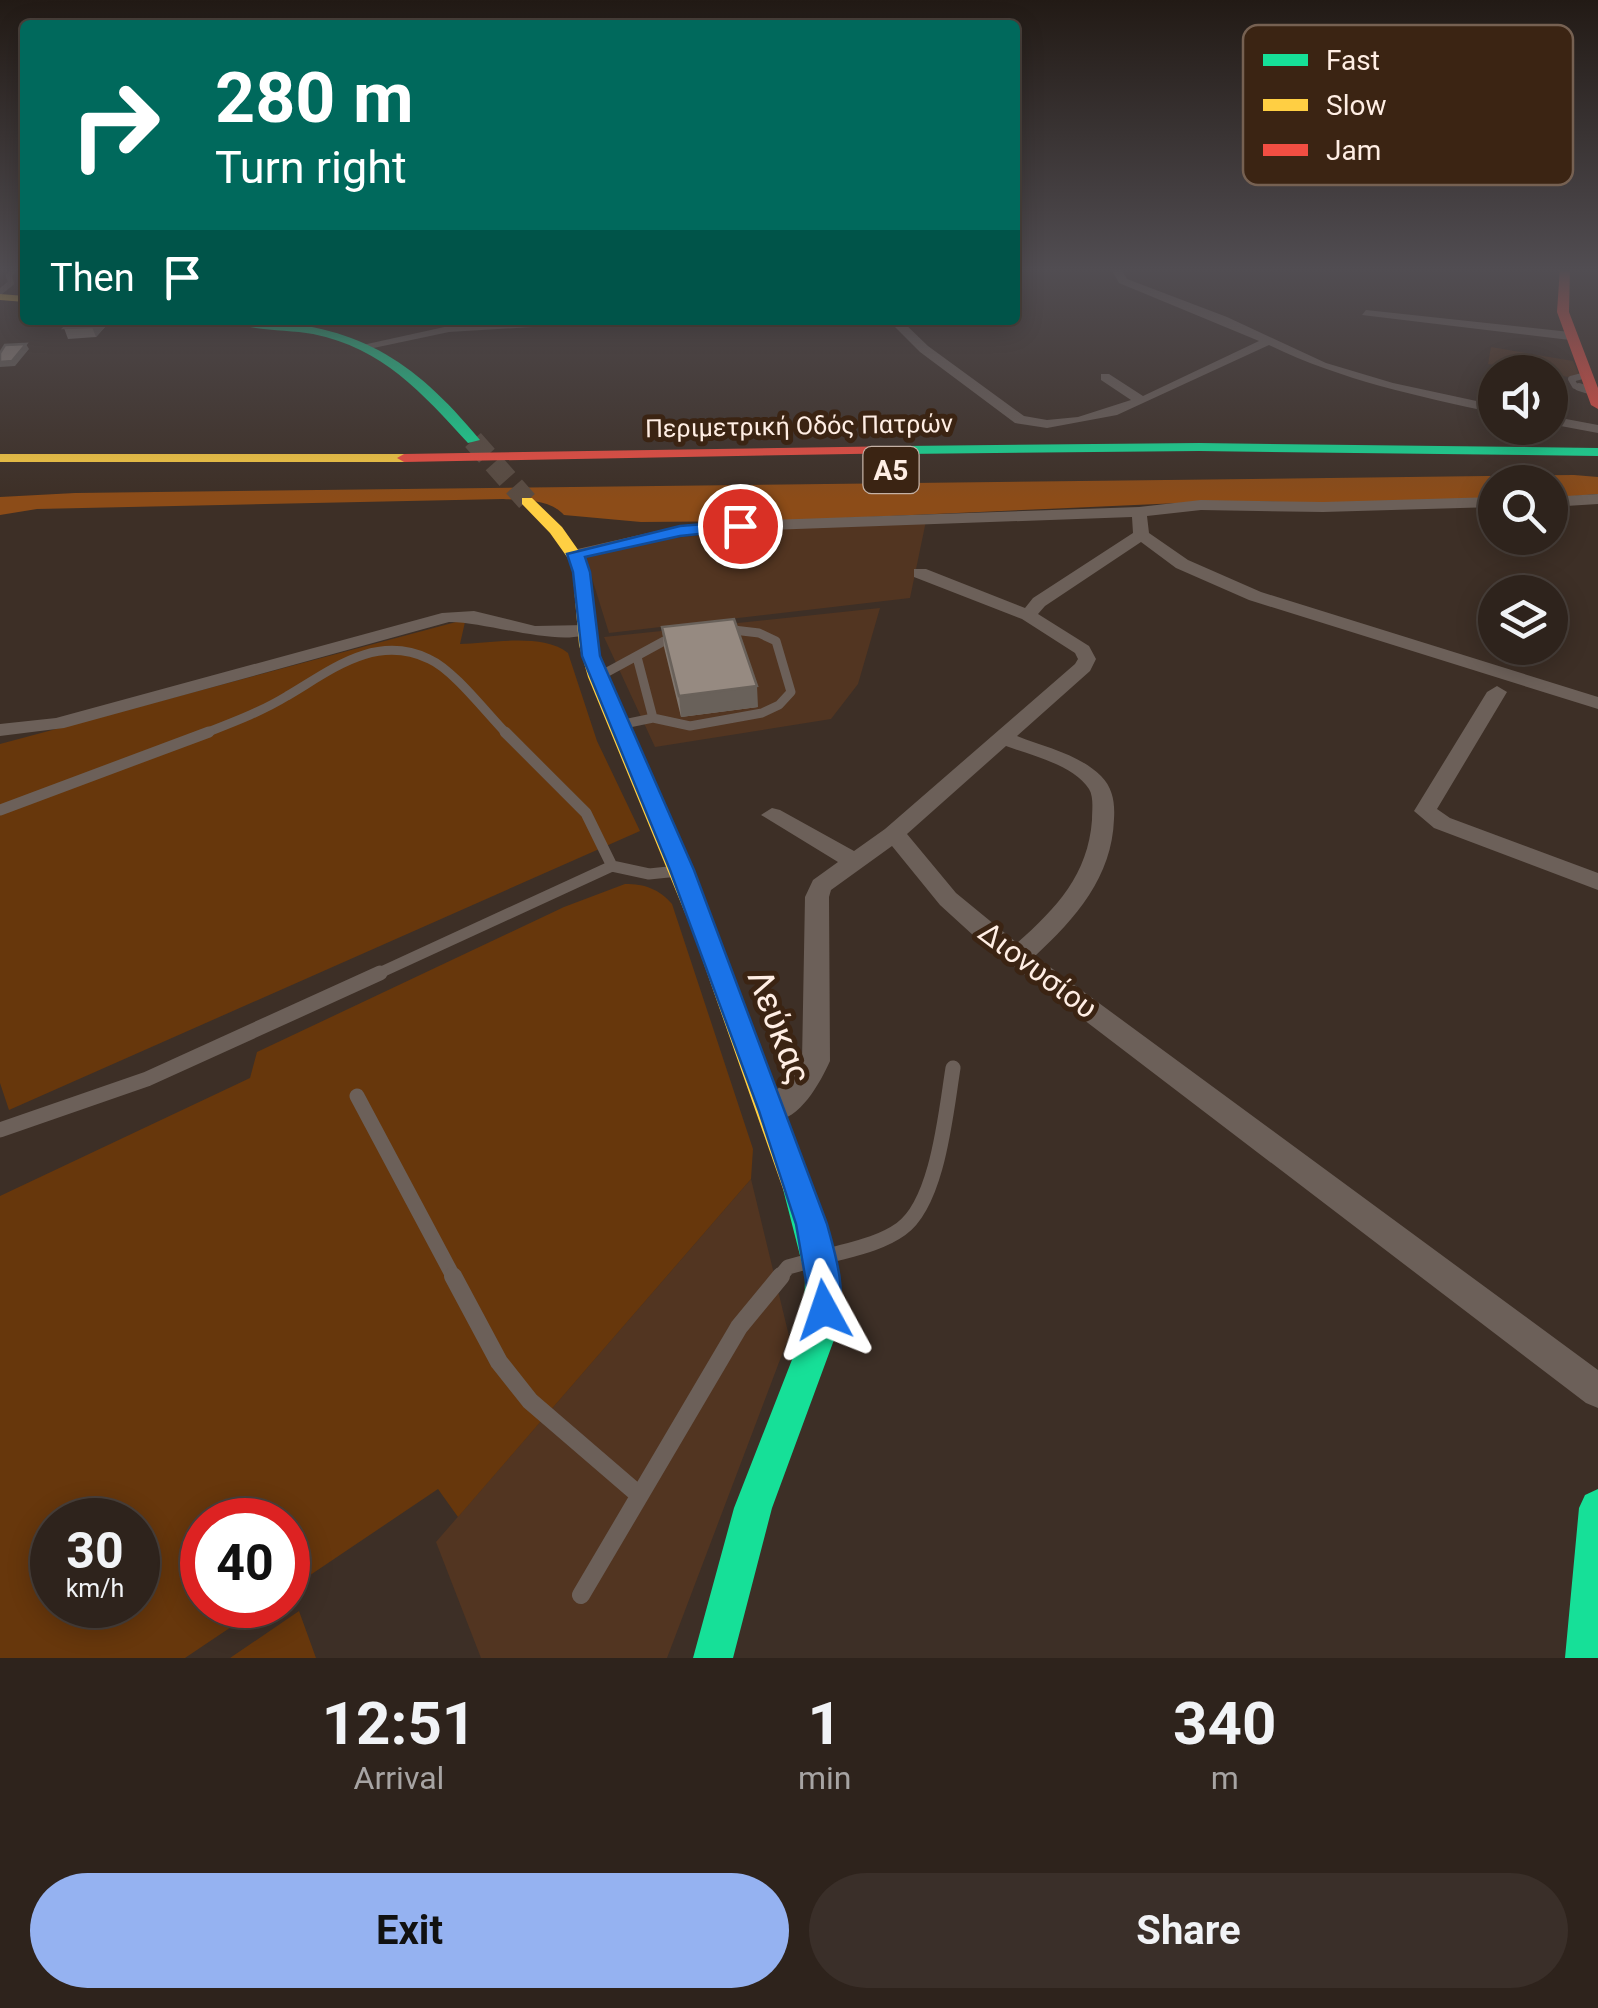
<!DOCTYPE html>
<meta charset="utf-8">
<style>
body{margin:0;font-family:Roboto,sans-serif;background:#3a2f29;color:#f1f3f6;height:100vh;display:flex;flex-direction:column;font-size:38px;white-space:nowrap}
*{box-sizing:border-box;margin:0}
p{font-size:32px;color:#a7a4a3}
.icon{flex:none;width:55px;height:55px;fill:none;stroke:currentColor;stroke-width:2;stroke-linecap:round;stroke-linejoin:round}
.map{position:relative;height:1658px;overflow:hidden}
.drawer{display:flex;flex-direction:column;background:#2e231c;flex:1}
.drawer>*{flex:none}
.banner{position:absolute;left:20px;top:20px;width:1000px;height:305px;border-radius:10px;box-shadow:0 5px 25px #0003,0 0 0 2px #49403b;background:#00695c;color:#fff;overflow:hidden}
.buttons{position:absolute;left:1478px;top:355px;display:grid;gap:20px}
.buttons a{display:grid;place-items:center;width:90px;height:90px;border-radius:50%;background:#2e231c;box-shadow:0 5px 25px #0003,0 0 0 2px #49403b;font-size:50px}
.speed{position:absolute;left:30px;top:1498px;display:flex;gap:20px;font-size:50px;font-weight:700;text-align:center}
.speed>*{display:grid;place-content:center;width:130px;height:130px;border-radius:50%;background:#2e231c;box-shadow:0 5px 25px #0003,0 0 0 2px #49403b;line-height:1}
.speed small{font-size:25px;font-weight:400}
.speed .limit{border:15px solid #d22;background:#fff;color:#111}
.pin{position:absolute;display:grid;place-items:center;width:85px;height:85px;color:#fff;margin:-42px;border:5px solid #fff;border-radius:50%;box-shadow:0 2px 10px #0007}
.me{position:absolute;width:110px;margin:-55px;rotate:355deg;stroke-linejoin:round;filter:drop-shadow(0 0 8px #0008)}
.turn{display:flex;align-items:center;gap:35px;height:210px;padding:0 30px;font-size:45px}
.turn .icon{width:130px;height:130px;stroke-width:2.5}
.turn b{display:block;font-size:70px;line-height:85px}
.then{display:flex;align-items:center;height:95px;padding:0 30px;background:#0003;gap:20px;font-size:38px}
.eta{display:flex;justify-content:space-evenly;align-items:center;height:170px;text-align:center}
.eta b{font-size:60px;font-weight:700;line-height:70px}
.primary-button{display:flex;gap:20px;margin-top:auto;padding:20px 30px}
.primary-button a{flex:1;height:115px;border-radius:60px;background:#95b2f1;color:#111;font-size:40px;font-weight:700;line-height:115px;text-align:center}
.primary-button a+a{background:#3a2f29;color:#f1f3f6}
.map>svg:first-child{display:block}
.built{fill:#523521}
.green{fill:#67370c;fill-rule:evenodd}
.forest{fill:#8c4c18}
.lines{fill:none;stroke-linecap:round;stroke-linejoin:round}
.secondary-tunnel{stroke:#5a4c42;stroke-width:21;stroke-dasharray:21 10;stroke-linecap:butt}
.lane-far5{stroke:#6c6059;stroke-width:6}
.lane-far4{stroke:#6c6059;stroke-width:8}
.lane-far3{stroke:#6c6059;stroke-width:9}
.lane-far2{stroke:#6c6059;stroke-width:11}
.lane-far1{stroke:#6c6059;stroke-width:15}
.lane{stroke:#6c6059;stroke-width:18}
.street{fill:#6c6059;fill-rule:evenodd}
.fast{fill:#16e098;fill-rule:evenodd}
.slow{fill:#ffcf43;fill-rule:evenodd}
.jam{fill:#f24e42;fill-rule:evenodd}
.wall{fill:#81776f}
.shaded-wall{fill:#69615a}
.building{fill:#968a81;stroke:#69615a;stroke-width:2.5}
.route{fill:#1a73e8;stroke:#114b97;stroke-width:2.5}
.labels{text-anchor:middle;dominant-baseline:central;stroke-width:10;stroke-linejoin:round;paint-order:stroke}
.far-street-label{font-size:25px;fill:#ffeee4;stroke:#3b2413}
.shield{fill:#3b2413;stroke:#c4b1a5;stroke-width:2.5}
.shield-label{font-size:28px;font-weight:bold;fill:#ffeee4}
.street-label{font-size:30px;fill:#ffeee4;stroke:#3b2413}
.near-street-label{font-size:35px;fill:#ffeee4;stroke:#3b2413}
.key{fill:#3b2413;stroke:#766152;stroke-width:2.5}
.key-label{font-size:28px;fill:#ffeee4}
</style>
<div class="map">
<svg width="1598" height="1658" viewBox="0 0 1598 1658">
<rect width="100%" height="100%" fill="#3d2f26"/>
<path class="built" d="M1491 347 1573 361 1581 379 1488 364Z
M926 521 910 598 609 633 585 556 665 539 781 526Z
M880 608 858 684 831 719 655 747 604 637Z
M751 1179 789 1336 667 1658H481L436 1542Z"/>
<path class="green" d="M456 622H465L460 644C491 643 543 633 568 653L597 741 640 831 9 1110 0 1083V744Z
M625 884C645 884 659 889 672 904L753 1149 751 1179 458 1517 438 1489 288 1590V1520H202V1605H264L185 1658H0V1196L250 1078 257 1052 564 907ZM52 1520H138V1605H52Z
M299 1611 316 1658H230Z"/>
<path class="forest" d="M1574 475 1598 477V494L1550 498V482H1495V498L1337 503 1224 501 779 521 641 522 564 515C550 499 524 500 503 499L37 509 0 515V497L75 493Z"/>
<g class="lines">
<path class="secondary-tunnel" d="M473 440 527 501"/>
<path class="lane-far5" d="M0 292 11 283 9 276 15 267
M1586 375 1571 379 1575 386 1587 390"/>
<path class="lane-far4" d="M1579 387 1592 391"/>
<path class="lane-far3" d="M637 657 653 718
M598 677 677 634
M619 725 653 718 690 726 762 713 779 705 791 692 776 641 759 633 725 629
M203 734C231 723 261 712 287 696 330 671 375 633 429 659 454 670 487 714 507 734"/>
<path class="lane-far2" d="M505 732 586 813 612 866
M0 810 209 732
M375 975 612 866 649 874 678 871"/>
<path class="lane-far1" d="M357 1096 454 1278
M0 1130 147 1079 380 973
M828 1256C853 1249 880 1244 901 1229 938 1203 946 1111 953 1068
M779 1278 788 1267 810 1261"/>
<path class="lane" d="M453 1276 499 1362 530 1401 638 1494
M581 1595 739 1327 781 1276"/>
<path class="street" d="M1110 267H1120L1127 279 1227 317 1326 363 1393 383 1495 405V413C1417 396 1341 380 1269 345L1117 415 1047 428 1015 423 920 352 888 320H901L928 346 1024 416 1047 420 1078 417 1131 400 1101 380V374H1109L1143 396 1259 341 1119 283Z
M1366 310 1570 332 1576 336 1570 340 1362 315Z
M542 320H606L600 323 449 332 364 350 358 346 449 326Z
M1550 416 1598 425V433L1550 424Z
M1598 494V504L1550 507V497Z
M1495 497V507L1323 512 1201 510 1147 516 1149 533 1188 560 1261 592 1598 697V709L1249 600 1176 568 1141 542 1045 606 1038 614 1089 646 1096 659 1090 671 1017 736C1044 747 1079 754 1101 776 1113 788 1115 803 1114 819 1112 877 1076 918 1035 956L1598 1370V1408L1586 1403 974 936 940 905 892 846 831 890 829 897 830 1061C819 1085 795 1130 763 1119L759 1111C769 1090 792 1083 802 1061L805 897 813 880 838 862 761 815 772 808 780 810 854 851 885 829 1075 664 1078 659 1075 653 1022 619 914 577V569H926L1025 608 1033 598 1133 533 1132 517 740 531 679 536 575 560 569 559V551L679 526 740 521 1139 507 1201 500 1323 502ZM1006 746C1030 755 1074 765 1089 789 1094 797 1092 810 1092 820 1088 874 1057 908 1017 943L956 893 907 834Z
M474 611 535 626 586 625 595 630C569 651 485 621 449 622L64 728 0 736V724L56 718 442 613Z
M1497 686 1507 692 1437 809 1450 818 1598 873V890L1434 828 1414 811 1487 692Z"/>
<path class="fast" d="M229 320C346 320 406 350 480 440L468 443C422 393 383 348 313 334 287 329 251 332 229 320Z
M1199 443 1598 448V456L1199 451 904 454 897 450 904 446Z
M798 1176 809 1180 834 1257 839 1292 838 1329 772 1508 733 1658H693L734 1508 804 1329 805 1275 783 1189 787 1180Z
M1598 1489V1658H1565L1579 1508 1585 1495Z"/>
<path class="slow" d="M0 294 25 296V302L0 300Z
M0 454H404L411 458 404 462H0Z
M522 498H532L562 527 588 564 597 645 608 677 717 930 813 1189 809 1198 798 1202 787 1198 783 1189 692 930 588 677 579 645 572 564 550 533 522 504Z"/>
<path class="jam" d="M1560 267H1570L1569 312 1598 388V409L1591 405 1557 312Z
M904 446 911 450 909 453 404 462 397 458 404 454Z"/>
</g>
<path class="wall" d="M105 327 96 337 68 339 64 328Z
M662 627 758 707 681 717 664 647Z"/>
<path class="shaded-wall" d="M98 320H102L105 327 96 337 92 327Z
M26 344 29 349 15 366 0 367V362Z
M757 686 758 707 681 717 679 696Z"/>
<path class="building" d="M72 320H98L92 327 64 328Z
M26 344 12 361 0 362V353L5 345Z
M734 619 757 686 679 696 662 627Z"/>
<linearGradient id="sky" x2="0" y2="1"><stop stop-color="#221a15"/><stop offset="0.54" stop-color="#514d52"/><stop offset="1" stop-color="#514d52" stop-opacity="0"/></linearGradient>
<rect width="1598" height="499" fill="url(#sky)"/>
<path class="route" d="M740 521 748 526 745 529 680 536 585 557 590 572 600 656 694 870 827 1224C835 1253 848 1294 836 1322L824 1326 813 1322 796 1224 759 1111 670 870 582 656 573 572 567 554 680 526Z"/>
<g class="labels">
<g class="far-street-label">
<text transform="translate(799 426) rotate(-1)">Περιμετρική Οδός Πατρών</text>
</g>
<rect class="shield" x="863.5" y="447" width="55" height="46" rx="8"/>
<g class="shield-label">
<text x="891" y="470">Α5</text>
</g>
<g class="street-label">
<text transform="translate(1038 970) rotate(37)">Διονυσίου</text>
</g>
<g class="near-street-label">
<text transform="translate(779 1027) rotate(69)">Λεύκας</text>
</g>
</g>
<rect x="1243" y="25" width="330" height="160" rx="15" class="key"/>
<rect x="1263" y="54" width="45" height="12" fill="#16e098"/>
<rect x="1263" y="99" width="45" height="12" fill="#ffcf43"/>
<rect x="1263" y="144" width="45" height="12" fill="#f24e42"/>
<g class="key-label">
<text x="1326" y="70">Fast</text>
<text x="1326" y="115">Slow</text>
<text x="1326" y="160">Jam</text>
</g>
</svg>
<div class="buttons">
<a><svg class="icon" aria-label="sound" viewBox="0 0 24 24"><path d="M4 9h4l5-4v14l-5-4H4zM17 9q2 3 0 6"/></svg></a>
<a><svg class="icon" aria-label="search" viewBox="0 0 24 24"><circle cx="10" cy="10" r="6"/><path d="M15 15l6 6"/></svg></a>
<a><svg class="icon" aria-label="layers" viewBox="0 0 24 24"><path d="M12 4l9 5-9 5-9-5zM3 14l9 5 9-5"/></svg></a>
</div>
<div class="speed"><div>30<small>km/h</small></div><div class="limit">40</div></div>
<div class="pin" style="left:740px;top:526px;background:#d93025"><svg class="icon" aria-label="arrive" viewBox="0 0 24 24"><path d="M6 21V4h12l-3 4 3 4H6"/></svg></div>
<svg class="me" style="left:824px;top:1310px" viewBox="-20 -20 40 40"><path d="M0-17L14 15 0 8-14 15z" fill="#1a73e8" stroke="#fff" stroke-width="4"/></svg>
<div class="banner">
<div class="turn"><svg class="icon" aria-label="right" viewBox="0 0 24 24"><path d="M7 20v-9h11M14 6l5 5-5 5"/></svg><div><b>280 m</b>Turn right</div></div>
<div class="then">Then<svg class="icon" aria-label="arrive" viewBox="0 0 24 24"><path d="M6 21V4h12l-3 4 3 4H6"/></svg></div>
</div>
</div>
<section class="drawer">
<div class="eta">
<div><b>12:51</b><p>Arrival</p></div>
<div><b>1</b><p>min</p></div>
<div><b>340</b><p>m</p></div>
</div>
<div class="primary-button"><a>Exit</a><a>Share</a></div>
</section>
